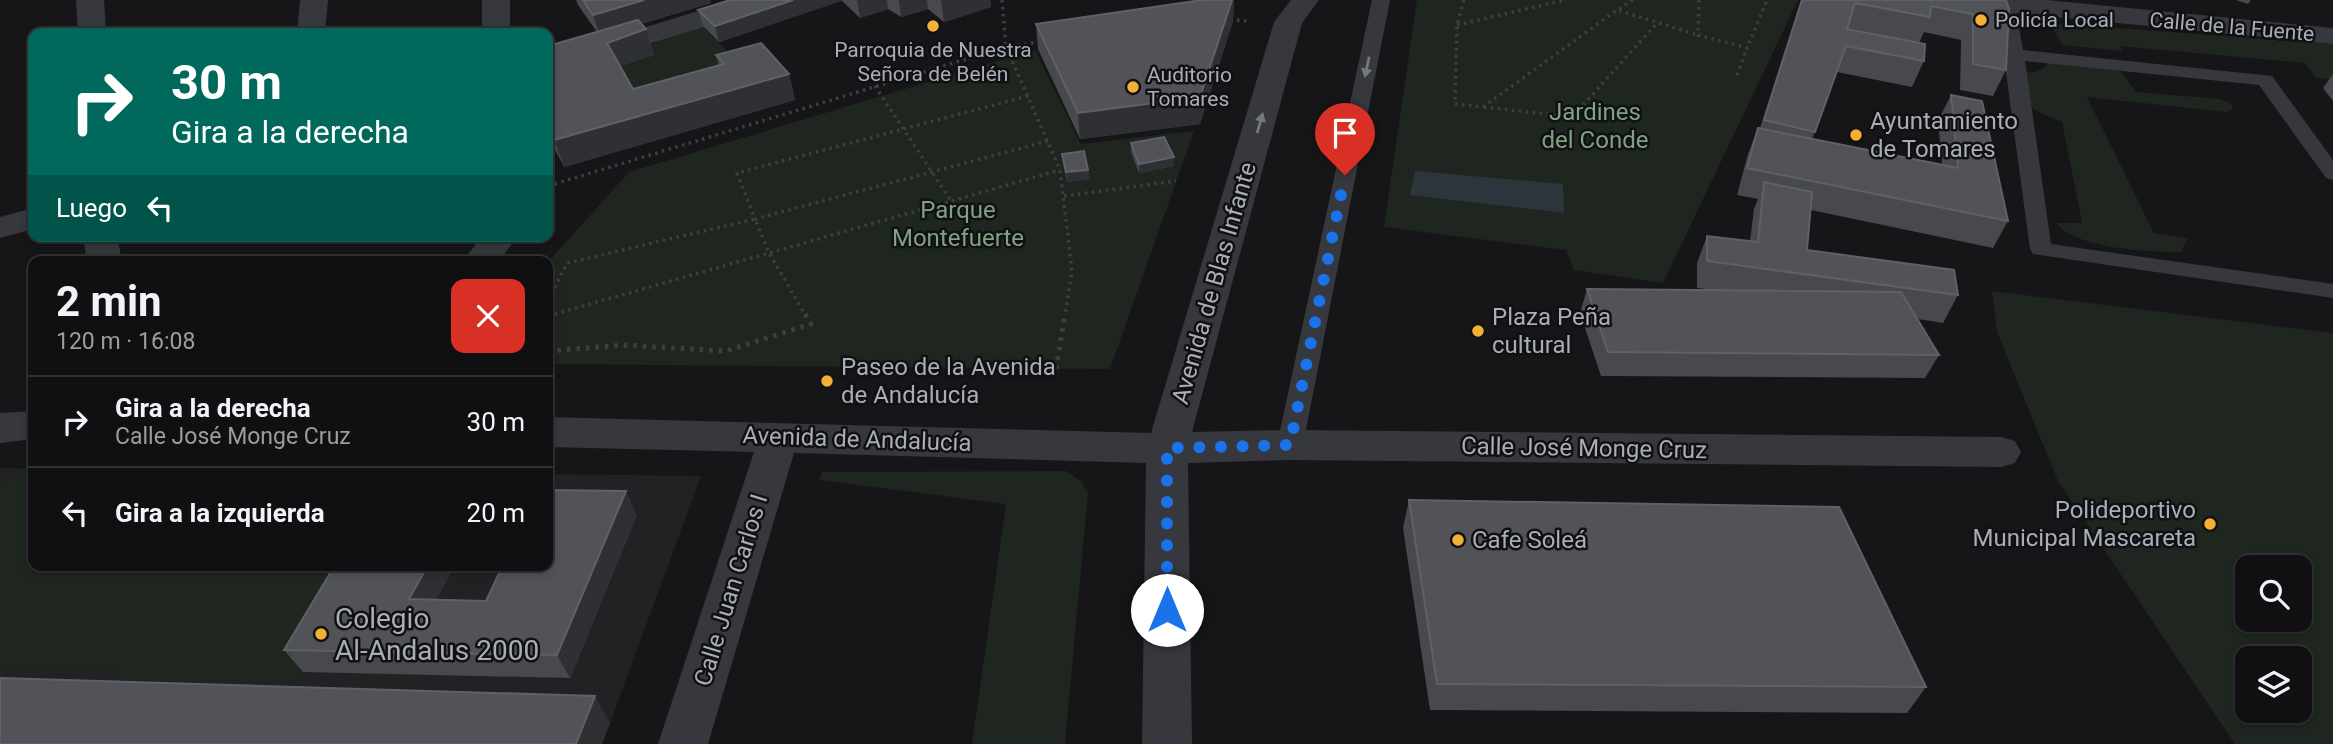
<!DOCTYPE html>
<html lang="es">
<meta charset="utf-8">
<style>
body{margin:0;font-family:Roboto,sans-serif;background:#19191b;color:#f1f3f6;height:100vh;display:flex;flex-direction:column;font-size:26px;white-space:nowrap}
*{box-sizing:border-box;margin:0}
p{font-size:23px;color:#9c9d9f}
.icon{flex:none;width:38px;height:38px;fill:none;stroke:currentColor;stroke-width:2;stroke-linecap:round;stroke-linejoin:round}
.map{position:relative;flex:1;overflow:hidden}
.drawer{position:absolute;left:28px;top:256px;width:525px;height:315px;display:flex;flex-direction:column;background:#101012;border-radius:14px;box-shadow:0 4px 10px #0003,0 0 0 2px #303032}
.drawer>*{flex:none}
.guide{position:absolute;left:28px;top:28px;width:525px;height:214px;border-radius:14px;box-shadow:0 4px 10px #0003,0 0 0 2px #303032;background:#00695c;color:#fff;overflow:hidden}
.controls{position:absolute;left:2235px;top:555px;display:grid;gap:14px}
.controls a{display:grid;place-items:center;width:77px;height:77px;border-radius:14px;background:#101012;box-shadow:0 4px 10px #0003,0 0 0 2px #303032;font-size:35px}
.pin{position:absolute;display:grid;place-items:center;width:60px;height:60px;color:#fff;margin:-72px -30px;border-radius:50% 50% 50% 0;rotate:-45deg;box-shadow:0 0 7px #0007}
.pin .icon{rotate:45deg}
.me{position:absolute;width:77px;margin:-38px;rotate:0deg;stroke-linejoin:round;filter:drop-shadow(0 0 5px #0008)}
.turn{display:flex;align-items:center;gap:24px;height:147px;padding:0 28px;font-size:32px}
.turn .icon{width:91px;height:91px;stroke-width:2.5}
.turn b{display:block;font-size:49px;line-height:60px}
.then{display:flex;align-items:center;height:66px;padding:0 28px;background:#0003;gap:14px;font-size:26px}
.round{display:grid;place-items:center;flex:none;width:74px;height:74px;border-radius:14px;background:#19191b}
.overview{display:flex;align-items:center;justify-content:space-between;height:119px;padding:0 28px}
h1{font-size:42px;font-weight:700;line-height:52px}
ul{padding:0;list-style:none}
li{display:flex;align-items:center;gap:21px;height:91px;padding:0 28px;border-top:2px solid #303032}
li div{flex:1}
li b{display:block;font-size:26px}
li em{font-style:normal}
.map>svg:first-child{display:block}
.built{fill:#222225}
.green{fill:#1e261f;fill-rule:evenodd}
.water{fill:#2c353c}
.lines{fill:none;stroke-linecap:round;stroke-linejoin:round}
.path-far1{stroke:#3d3f44;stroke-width:3.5;stroke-dasharray:2.5 4.5;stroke-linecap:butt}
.path{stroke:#3d3f44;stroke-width:5;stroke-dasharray:3.5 6;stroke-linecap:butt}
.lane{fill:#37383d;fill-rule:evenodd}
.street{fill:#37383d;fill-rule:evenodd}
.wall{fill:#47494d}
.shaded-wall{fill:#2f3033}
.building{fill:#525359;stroke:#5f6168;stroke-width:2}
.oneway{fill:#757881}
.route{stroke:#1a73e8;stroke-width:12;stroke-dasharray:0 21.6}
.poi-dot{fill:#f2b134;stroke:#111113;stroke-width:2.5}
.labels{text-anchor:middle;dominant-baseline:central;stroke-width:5;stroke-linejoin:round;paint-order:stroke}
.far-poi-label{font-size:21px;fill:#a8adb8;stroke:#111113;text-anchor:start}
.far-street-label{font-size:21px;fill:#a8adb8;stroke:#111113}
.park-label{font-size:24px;fill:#7fa381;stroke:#111113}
.poi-label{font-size:24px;fill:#a8adb8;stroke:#111113;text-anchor:start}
.street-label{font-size:24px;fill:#a8adb8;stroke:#111113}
.near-poi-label{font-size:28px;fill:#a8adb8;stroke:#111113;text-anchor:start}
</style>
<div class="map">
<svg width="2333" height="744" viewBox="0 0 2333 744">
<rect width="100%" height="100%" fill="#161618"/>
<path class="built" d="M0 468 33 469V565H548V474L701 476 610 723 0 704Z"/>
<path class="green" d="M1417 0H1798L1663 283 1574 270 1566 250 1384 227Z
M2050 23 2333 44V80L2316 78 2305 63 2120 46 2122 51 2062 45Z
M703 26 742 67 642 115 615 68 646 46Z
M1035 50 1081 144 1194 131 1110 369 548 364V262L629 172Z
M2047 58 2117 66 2136 92 2220 99 2231 104 2233 109 2226 112 2087 97 2154 233 2188 238 2181 252C2148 252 2077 249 2056 223H2082L2062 122C2031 109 2022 107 2018 72H2034L2047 66Z
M1992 291 2333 333V744H2235L2058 481 1997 332ZM2247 567H2300V620H2247ZM2300 658V710H2247V658Z
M17 469H33V565H362L294 682 116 679 122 670 0 668V488Z
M1066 471 1081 481 1088 493 1065 744H972L1006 504 819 480 822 472Z"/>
<path class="water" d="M1415 171 1563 184 1564 213 1410 195Z"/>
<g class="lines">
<path class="path-far1" d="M1002 0 1006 47 1060 170 1072 271 1065 316
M1464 0 1457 25 1455 104 1483 107 1617 10
M1633 0 1617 10 1698 35
M1699 0 1698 35 1747 48 1767 0
M1230 20 1249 21
M1457 25 1565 0
M1737 75 1747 48
M875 86 951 201
M1028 96 737 173 755 219 1048 141
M1484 107 1572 117 1658 22
M548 186 1006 47 1040 42
M1064 196 1176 181
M548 300 567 263 755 219 769 253 806 316
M548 316 1060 170"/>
<path class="path" d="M548 316 553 314
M548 351 623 345 726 351 811 324 805 314
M1056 369 1065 314"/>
<path class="lane" d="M1372 0H1390L1303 445 1299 452 1290 455 1281 452 1277 445Z
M2006 1 2015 6 2023 50 2272 76 2333 160V180L2326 178 2259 85 2025 61 2051 244 2333 284V298L2033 254 2030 249 1997 6Z"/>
<path class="street" d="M76 0H104L106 33H78Z
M300 0H328L325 33H297Z
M482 0H510V33H482Z
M734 0H776L772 6 548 75V57Z
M1291 0H1319L1302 23 1192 432 1290 430 2001 437 2015 441 2021 452 2015 463 2001 467 1290 460 1188 463 1192 744H1142L1146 463 794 453 708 744H658L754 452 548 447V417L1151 433 1274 22Z
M1949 0H2047L2333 28V44L1963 8 1953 6Z
M33 208V229L0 238V217Z
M83 236H117L122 261H87Z
M482 236H518L499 261H463Z
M33 411V439L0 443V413Z"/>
</g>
<path class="wall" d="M576 0H710L711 3 641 24 646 29 654 55 620 66 633 89 719 66 716 55 789 74 795 100 564 167 548 136V46L597 32 578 5Z
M730 0H841V1L719 42 703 26 698 10Z
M841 0H990L991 7 944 22 928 9 901 17 888 9 860 18Z
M1202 0H1234L1233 21 1200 124 1080 139 1038 49 1036 24Z
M1801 0H2006V70L1993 96 1960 90 1961 40 1924 32 1919 43 1848 28 1924 61 1912 87 1837 72 1812 139 1942 164 1938 121 1951 95 2008 221 1993 248 1811 210 1807 250 1958 295 1943 323 1918 319 1939 355 1925 378 1601 376 1580 313 1587 289 1713 290 1697 288V263L1707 236 1750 241 1754 209 1758 199 1737 195 1748 154 1758 128H1760Z
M2236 0H2251L2248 4Z
M2333 74V101L2323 88Z
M1131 143 1174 166 1139 173 1131 152Z
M1062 154 1088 170 1089 179 1067 182 1063 163Z
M1409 500 1926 687 1907 713 1430 710 1403 528Z
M637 515 570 678 303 672 284 650 437 600 486 601Z"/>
<path class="shaded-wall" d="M644 0H710L711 3 600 36 593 15Z
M793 0H841V1L719 42 715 26Z
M857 0H887L888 9 860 18Z
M899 0H927L928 9 901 17Z
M941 0H990L991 7 944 22Z
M1232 0H1234L1233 21 1200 124 1080 139 1078 113Z
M646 29 654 55 615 68 607 43Z
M789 74 795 100 564 167 554 140Z
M1174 157V166L1139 173V164Z
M1088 170 1089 179 1067 182 1066 172Z
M626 491 637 515 570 678 557 655Z
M428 565H455L425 622 409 599Z
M595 696 610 723 602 744H576Z"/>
<path class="building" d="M583 0H644L593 15Z
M730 0H793L715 26 698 10Z
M1202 0H1232L1200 97 1078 113 1036 24Z
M1802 0H2006L2009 9 2006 70 1973 64V14L1931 6 1930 17 1855 3 1847 29 1925 44 1924 61 1846 46 1815 132 1764 120Z
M638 20 646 29 607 43 633 89 724 64 716 55 761 43 789 74 554 140 548 129V46Z
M1951 95 1982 101 2008 221 1747 168 1758 128 1958 168Z
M1164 137 1174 157 1139 164 1131 143Z
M1084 151 1088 170 1066 172 1062 154Z
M1764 182 1812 192 1807 250 1954 270 1958 295 1707 261V236L1758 242Z
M1587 289 1901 292 1939 355 1608 352Z
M548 490 626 491 557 655 284 650 335 565H428L409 599 486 601 503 565H548Z
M1409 500 1839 507 1926 687 1437 684Z
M0 678 595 696 576 744H0Z"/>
<defs><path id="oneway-solid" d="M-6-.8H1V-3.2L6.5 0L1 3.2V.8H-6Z" transform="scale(1.75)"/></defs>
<g class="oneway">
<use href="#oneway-solid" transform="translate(1367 67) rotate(102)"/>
<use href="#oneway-solid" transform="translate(1260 123) rotate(-74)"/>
</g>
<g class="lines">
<path class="route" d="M1167 610V448L1290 445 1345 175"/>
</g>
<g class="poi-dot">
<circle cx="1981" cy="20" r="7"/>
<circle cx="933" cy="26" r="7"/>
<circle cx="1133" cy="87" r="7"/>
<circle cx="1856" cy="135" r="7"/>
<circle cx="1478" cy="331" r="7"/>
<circle cx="827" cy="381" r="7"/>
<circle cx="2210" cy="524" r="7"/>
<circle cx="1458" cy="540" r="7"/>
<circle cx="321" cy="634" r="7"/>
</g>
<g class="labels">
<g class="far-poi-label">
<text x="1995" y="20">Policía Local</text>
<text x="933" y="50" text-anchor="middle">Parroquia de Nuestra<tspan x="933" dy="24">Señora de Belén</tspan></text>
<text x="1147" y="75">Auditorio<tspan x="1147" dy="24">Tomares</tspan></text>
</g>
<g class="far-street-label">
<text transform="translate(2232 27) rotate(5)">Calle de la Fuente</text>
</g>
<g class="park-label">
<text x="1595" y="112">Jardines<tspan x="1595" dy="28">del Conde</tspan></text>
<text x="958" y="210">Parque<tspan x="958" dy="28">Montefuerte</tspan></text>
</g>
<g class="poi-label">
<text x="1870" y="121">Ayuntamiento<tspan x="1870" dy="28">de Tomares</tspan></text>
<text x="1492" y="317">Plaza Peña<tspan x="1492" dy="28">cultural</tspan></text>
<text x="841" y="367">Paseo de la Avenida<tspan x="841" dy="28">de Andalucía</tspan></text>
<text x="2196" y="510" text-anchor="end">Polideportivo<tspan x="2196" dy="28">Municipal Mascareta</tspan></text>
<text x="1472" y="540">Cafe Soleá</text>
</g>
<g class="street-label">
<text transform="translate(1214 283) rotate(-74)">Avenida de Blas Infante</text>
<text transform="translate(857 439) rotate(2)">Avenida de Andalucía</text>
<text transform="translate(1584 448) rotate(1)">Calle José Monge Cruz</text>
<text transform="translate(731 590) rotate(-73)">Calle Juan Carlos I</text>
</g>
<g class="near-poi-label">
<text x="335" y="618">Colegio<tspan x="335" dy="32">Al-Andalus 2000</tspan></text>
</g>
</g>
</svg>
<div class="controls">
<a><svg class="icon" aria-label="search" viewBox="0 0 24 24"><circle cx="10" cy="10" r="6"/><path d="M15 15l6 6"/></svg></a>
<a><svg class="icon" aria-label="layers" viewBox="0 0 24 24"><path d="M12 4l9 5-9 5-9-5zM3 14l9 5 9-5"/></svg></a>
</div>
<div class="pin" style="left:1345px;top:175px;background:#d93025"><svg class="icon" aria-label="arrive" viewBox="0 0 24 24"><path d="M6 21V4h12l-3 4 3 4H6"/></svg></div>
<svg class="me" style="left:1167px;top:610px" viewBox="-20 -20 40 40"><circle r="19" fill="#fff"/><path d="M0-13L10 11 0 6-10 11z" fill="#1a73e8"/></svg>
<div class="guide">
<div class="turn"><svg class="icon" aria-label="right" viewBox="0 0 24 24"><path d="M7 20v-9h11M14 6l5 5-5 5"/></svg><div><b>30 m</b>Gira a la derecha</div></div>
<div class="then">Luego<svg class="icon" aria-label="left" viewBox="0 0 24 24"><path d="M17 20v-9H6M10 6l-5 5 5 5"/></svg></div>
</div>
<section class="drawer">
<div class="overview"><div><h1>2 min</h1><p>120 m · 16:08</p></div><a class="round" style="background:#d93025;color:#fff"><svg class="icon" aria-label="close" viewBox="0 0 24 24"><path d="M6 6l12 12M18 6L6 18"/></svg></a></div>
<ul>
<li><svg class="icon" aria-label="right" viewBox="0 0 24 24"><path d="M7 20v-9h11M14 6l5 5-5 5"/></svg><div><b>Gira a la derecha</b><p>Calle José Monge Cruz</p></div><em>30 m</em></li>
<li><svg class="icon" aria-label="left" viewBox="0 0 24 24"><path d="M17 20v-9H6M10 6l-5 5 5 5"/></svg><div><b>Gira a la izquierda</b></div><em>20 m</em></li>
</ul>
</section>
</div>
